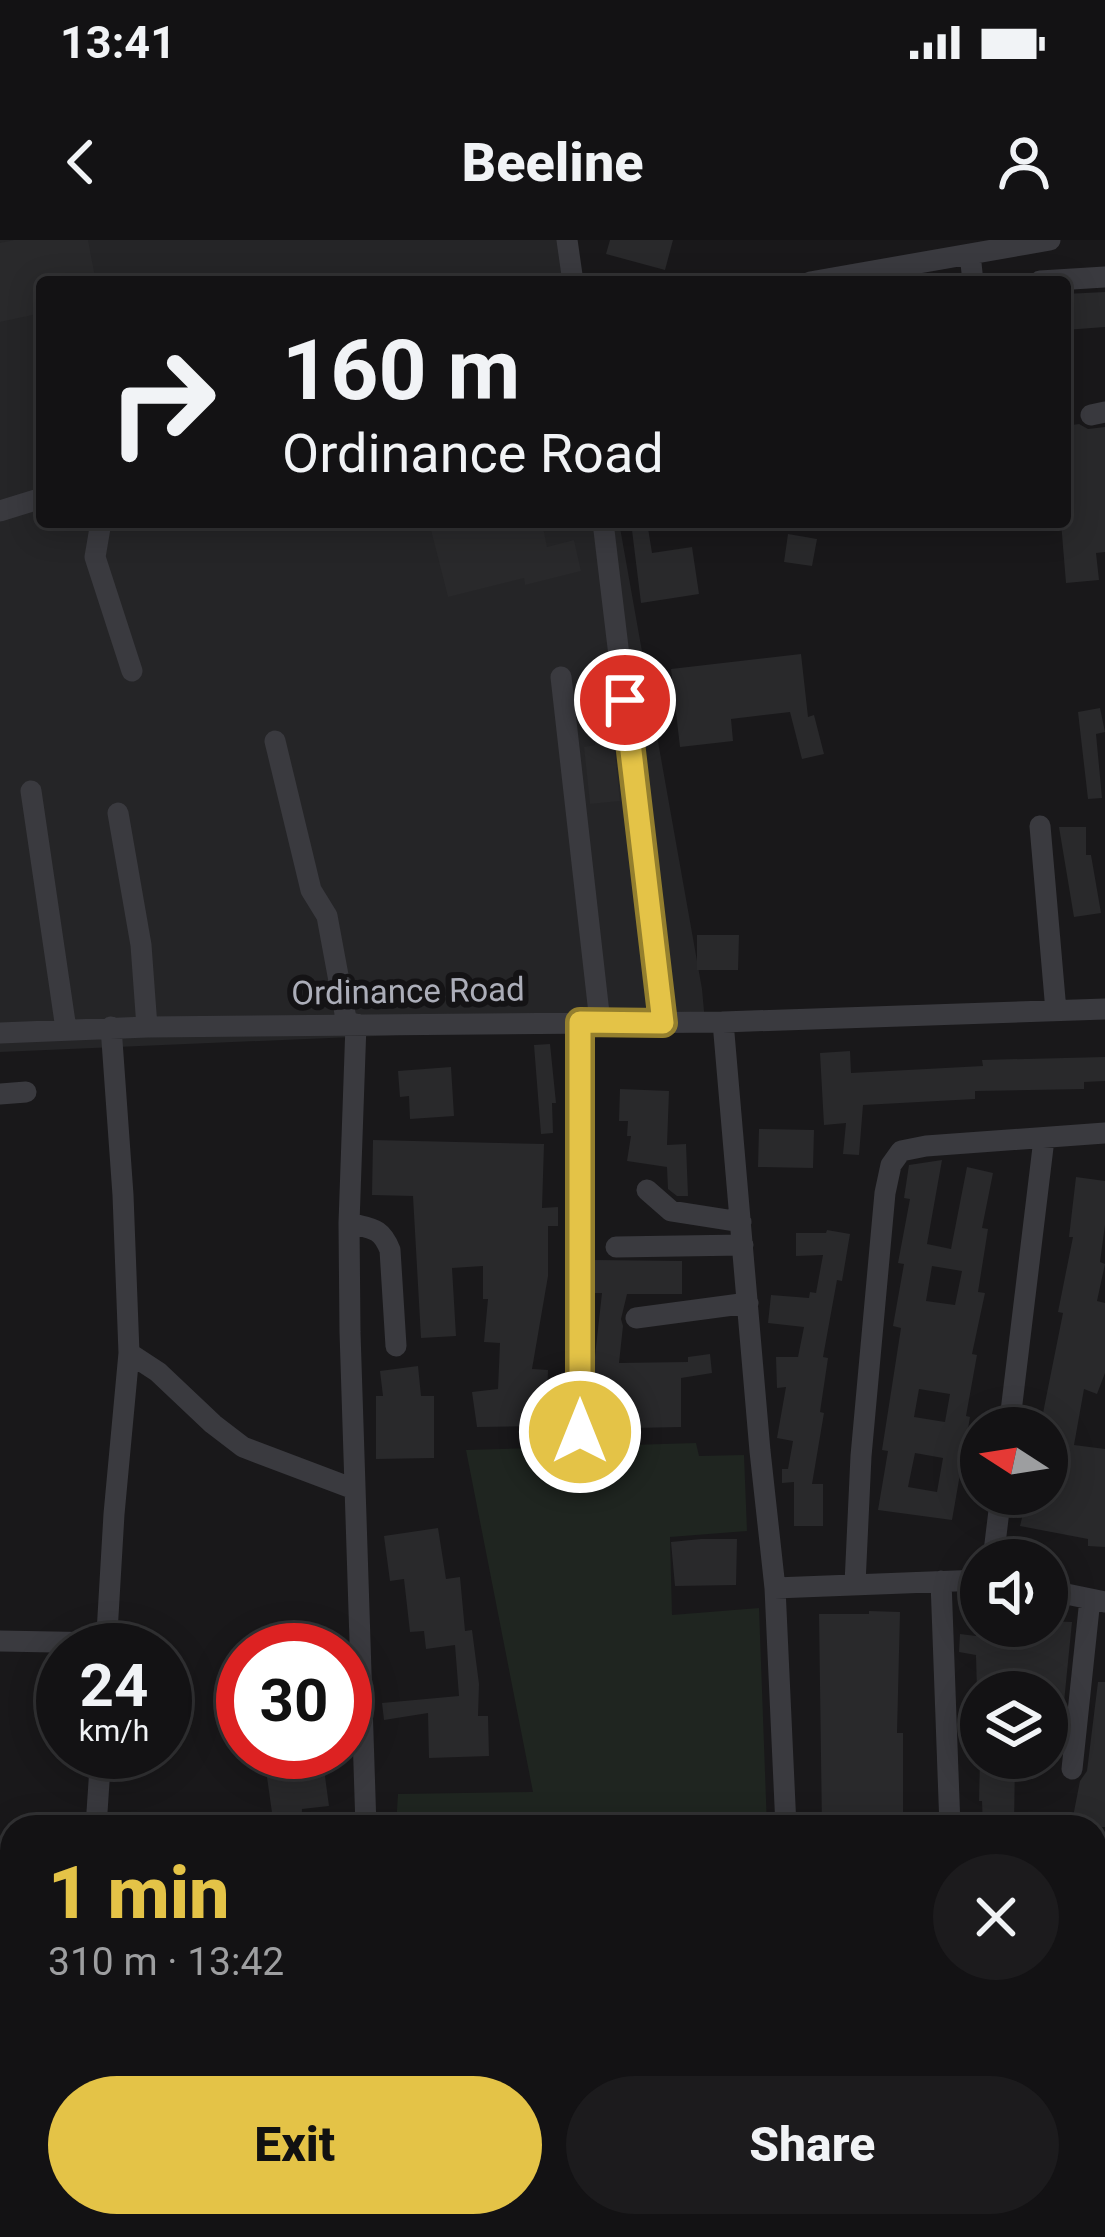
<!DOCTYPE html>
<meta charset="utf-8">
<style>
body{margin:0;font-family:Roboto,sans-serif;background:#1c1b1d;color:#f1f3f6;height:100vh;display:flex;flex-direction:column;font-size:45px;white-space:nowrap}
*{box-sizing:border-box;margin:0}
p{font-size:39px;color:#9d9ea0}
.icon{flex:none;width:66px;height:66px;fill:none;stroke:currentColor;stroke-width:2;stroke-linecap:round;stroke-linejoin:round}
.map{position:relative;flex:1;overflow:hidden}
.details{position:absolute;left:0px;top:1575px;width:1107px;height:423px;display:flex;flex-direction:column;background:#131214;border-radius:36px 36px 0 0;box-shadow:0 6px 30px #0003,0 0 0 3px #323234}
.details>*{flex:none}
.guide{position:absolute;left:36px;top:36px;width:1035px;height:252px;border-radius:12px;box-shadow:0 6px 30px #0003,0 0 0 3px #323234;background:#131214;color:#f1f3f6;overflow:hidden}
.needle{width:78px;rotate:282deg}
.fabs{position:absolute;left:960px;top:1167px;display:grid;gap:24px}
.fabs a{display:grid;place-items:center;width:108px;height:108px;border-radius:50%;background:#131214;box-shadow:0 6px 30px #0003,0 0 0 3px #323234;font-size:60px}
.speed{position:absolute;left:36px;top:1383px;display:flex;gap:24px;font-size:60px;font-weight:700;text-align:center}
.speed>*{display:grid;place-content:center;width:156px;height:156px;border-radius:50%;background:#131214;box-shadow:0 6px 30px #0003,0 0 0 3px #323234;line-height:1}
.speed small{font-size:30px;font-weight:400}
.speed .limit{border:18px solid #d22;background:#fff;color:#111}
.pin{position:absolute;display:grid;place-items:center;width:102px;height:102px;color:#fff;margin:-51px;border:6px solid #fff;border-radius:50%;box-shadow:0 3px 12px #0007}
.me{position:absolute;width:132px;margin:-66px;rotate:0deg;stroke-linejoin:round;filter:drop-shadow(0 0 9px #0008)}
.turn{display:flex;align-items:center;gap:42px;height:252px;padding:0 48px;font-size:54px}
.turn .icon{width:156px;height:156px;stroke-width:2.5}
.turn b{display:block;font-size:84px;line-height:102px}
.round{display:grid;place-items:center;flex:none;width:126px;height:126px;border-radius:63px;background:#1c1b1d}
.head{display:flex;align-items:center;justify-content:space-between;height:204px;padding:0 48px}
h1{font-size:72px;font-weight:800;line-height:90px;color:#e4c347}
.button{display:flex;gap:24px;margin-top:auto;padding:24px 48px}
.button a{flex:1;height:138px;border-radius:72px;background:#e4c347;color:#111;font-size:48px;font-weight:800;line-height:138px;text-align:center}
.button a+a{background:#1c1b1d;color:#f1f3f6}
.status{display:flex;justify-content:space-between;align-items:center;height:84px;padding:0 60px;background:#131214;direction:ltr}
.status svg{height:33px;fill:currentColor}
header{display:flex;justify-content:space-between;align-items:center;height:156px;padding:0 48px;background:#131214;font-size:54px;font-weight:800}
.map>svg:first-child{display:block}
.built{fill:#252527}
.green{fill:#1f2520}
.building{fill:#29292b;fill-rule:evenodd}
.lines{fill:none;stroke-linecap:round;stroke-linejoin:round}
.minor{stroke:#3a3a3f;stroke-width:21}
.route-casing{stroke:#947f2e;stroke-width:30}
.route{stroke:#e4c347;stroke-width:21}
.labels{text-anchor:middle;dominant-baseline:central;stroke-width:12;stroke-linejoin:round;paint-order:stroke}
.street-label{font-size:33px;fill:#acaeb9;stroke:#141315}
</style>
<div class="status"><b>13:41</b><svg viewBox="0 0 49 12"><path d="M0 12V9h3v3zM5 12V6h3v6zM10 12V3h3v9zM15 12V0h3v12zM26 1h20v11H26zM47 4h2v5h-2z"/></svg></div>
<header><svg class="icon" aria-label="back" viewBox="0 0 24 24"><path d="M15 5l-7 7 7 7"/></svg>Beeline<svg class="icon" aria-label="person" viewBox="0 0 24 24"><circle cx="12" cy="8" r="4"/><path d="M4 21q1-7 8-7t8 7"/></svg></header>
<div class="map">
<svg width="1105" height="1997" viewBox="0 0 1105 1997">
<rect width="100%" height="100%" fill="#19181a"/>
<path class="built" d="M0 0H573L579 42H42V282H619L702 749 705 782 0 812Z"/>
<path class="green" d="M696 1203 699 1216 744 1215 747 1291 670 1297 672 1375 759 1368 767 1587H396L398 1554 533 1552 466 1210Z
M678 1986H1009L1006 1997H722Z"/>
<path class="building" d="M14 0H88L96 42H42V73L0 82V3Z
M610 0H673L665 30 606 14Z
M1105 52V87L1065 90V54Z
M1079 184 1088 189 1105 187V312L1096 313 1099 340 1066 343 1061 282H1065V186Z
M429 282H542L547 307 574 300 581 331 525 345 524 338 448 357Z
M631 282H647L652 313 692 307 699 354 641 363Z
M788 294 817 299 812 326 784 322Z
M801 414 808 477 814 475 824 514 802 519 790 472 731 479 733 501 680 507 671 429Z
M1100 468 1105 492 1096 494 1102 558 1088 559 1078 472Z
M613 494 620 561 590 564 584 507 595 505 594 496Z
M1059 587H1086V615H1091L1101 673 1074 677Z
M697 695H739L738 730H697Z
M550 804 556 863H552L553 893 541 894 534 805Z
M850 811 851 833 983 826 982 820 1105 817V841L1084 842V849L975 851V859L863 865 859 915 843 914 846 883 824 885 820 813Z
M451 827 454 876 410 879 409 856 400 857 398 831Z
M620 849 669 851 667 905 686 904 688 956H677L668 949 667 927 627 921 631 896H627L628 881H619Z
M759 889 814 890 813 928 758 927Z
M373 900 544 904 542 968 558 967V986H548V1036L532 1129 548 1130 546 1186 477 1187 472 1152 498 1149 500 1103 484 1102 488 1059H483V1026L452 1028 456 1096 421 1098 413 956 372 955Z
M942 920 927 1004 951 1009 967 927 993 933 982 988 988 989 978 1052 985 1053 972 1114 977 1115 966 1176 970 1177 952 1280 878 1270 888 1211 882 1210 901 1088 893 1086 904 1024 898 1023 910 959 904 958 909 925ZM932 1026 962 1031 955 1065 926 1061ZM919 1149 950 1154 945 1182 914 1177ZM915 1213 943 1218 937 1252 908 1247Z
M1076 937 1105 941V985L1100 1022 1105 1024 1097 1061 1105 1063V1133L1097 1154 1084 1149 1074 1205 1105 1209V1307L1088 1306V1299L1020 1286 1028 1254H1047V1188H1040L1063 1073 1058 1072 1073 997H1069Z
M827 990 850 994 842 1041 837 1040 823 1117 828 1118 820 1172 824 1173 812 1244H823V1286H794V1242L782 1243V1229H788L793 1201 777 1198 786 1147 777 1148 776 1117H798L804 1087 768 1083 771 1055 809 1058 810 1052 816 1053 823 1015 796 1016V993H826Z
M595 1020 682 1021V1054H627L621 1079 623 1086 619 1123 688 1122V1117L710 1114 712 1133 681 1138V1187L633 1188V1197L593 1200 595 1192V1116L602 1053H595Z
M418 1126 421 1156H434V1218L376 1219V1156H383L380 1131Z
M438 1288 446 1339 460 1337 465 1391 472 1390 479 1444 478 1476H488L489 1516 429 1518 428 1473 384 1480 382 1463 459 1456 455 1405 426 1409 424 1391 410 1392 404 1339 390 1341 384 1296Z
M701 1299H737L736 1345 675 1346 671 1302Z
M869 1371 900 1372 897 1493H903V1587H822L819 1374H869Z
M1047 1381 1072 1382 1060 1502H1047V1452H977L976 1415 959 1412 960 1394 976 1396V1386H1047Z
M1098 1442H1105V1587H1071L1080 1541 1087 1531Z
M980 1518H1015L1014 1587H983L982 1561H979Z
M324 1529 329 1566 302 1569 301 1587H274L267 1537Z"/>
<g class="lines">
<path class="minor" d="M567 0 573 42
M970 14 973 42
M1040 41 1105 37
M810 42 1050 0
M1091 175 1105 172
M0 271 42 258
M101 282 95 317 132 431
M603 282 663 783
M561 437 600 782
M275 501 311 650 327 676 347 784
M31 551 66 789
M118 573 141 705 147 787
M1040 586 1056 771
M723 782 760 1211 775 1348 786 1587
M356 784 349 983 350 1092 366 1587
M0 793 147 787 723 782 1105 769
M0 854 26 852
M647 950 671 971 741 982
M349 983C372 989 381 987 390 1010L396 1106
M616 1007 743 1005
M636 1078 748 1063
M129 1113 158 1132 213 1184 243 1207 354 1249
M1009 1188 1044 899
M580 1192V782
M993 1320 1001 1254
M941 1341 950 1587
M855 1344 861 1216 885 953 891 925 901 911 926 906 1105 893
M775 1348 981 1340
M1047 1350 1105 1362
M0 1401 107 1403
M106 1410 114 1274 129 1113 123 955 111 787
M1072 1529 1090 1359
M96 1587 101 1512
M1095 1886H1105
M35 1997 38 1986
M454 1997 457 1986
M1025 1997 1028 1986"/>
</g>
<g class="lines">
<g class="route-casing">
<path id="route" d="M580 1192V782L663 783 625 460"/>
</g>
<use href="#route" class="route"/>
</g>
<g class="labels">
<g class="street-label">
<text transform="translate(408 751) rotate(-1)">Ordinance Road</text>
</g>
</g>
</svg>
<div class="fabs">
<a><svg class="needle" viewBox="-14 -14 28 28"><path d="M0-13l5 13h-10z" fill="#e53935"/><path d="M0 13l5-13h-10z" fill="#9d9ea0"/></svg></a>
<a><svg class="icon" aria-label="sound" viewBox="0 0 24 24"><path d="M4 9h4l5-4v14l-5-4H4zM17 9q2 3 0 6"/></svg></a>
<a><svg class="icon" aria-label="layers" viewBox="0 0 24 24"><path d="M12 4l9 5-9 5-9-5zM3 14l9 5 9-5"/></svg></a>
</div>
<div class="speed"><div>24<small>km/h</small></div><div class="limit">30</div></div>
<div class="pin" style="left:625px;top:460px;background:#d93025"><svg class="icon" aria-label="arrive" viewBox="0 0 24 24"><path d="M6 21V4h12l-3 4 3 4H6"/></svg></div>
<svg class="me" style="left:580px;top:1192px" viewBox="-20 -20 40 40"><circle r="17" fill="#e4c347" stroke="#fff" stroke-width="3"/><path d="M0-11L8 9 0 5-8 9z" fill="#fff"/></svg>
<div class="guide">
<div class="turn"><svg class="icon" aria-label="right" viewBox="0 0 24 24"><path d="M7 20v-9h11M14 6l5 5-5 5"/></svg><div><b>160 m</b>Ordinance Road</div></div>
</div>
<section class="details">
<div class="head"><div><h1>1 min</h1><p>310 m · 13:42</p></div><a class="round"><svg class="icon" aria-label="close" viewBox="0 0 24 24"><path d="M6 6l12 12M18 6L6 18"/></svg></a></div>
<div class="button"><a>Exit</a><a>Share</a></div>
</section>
</div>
